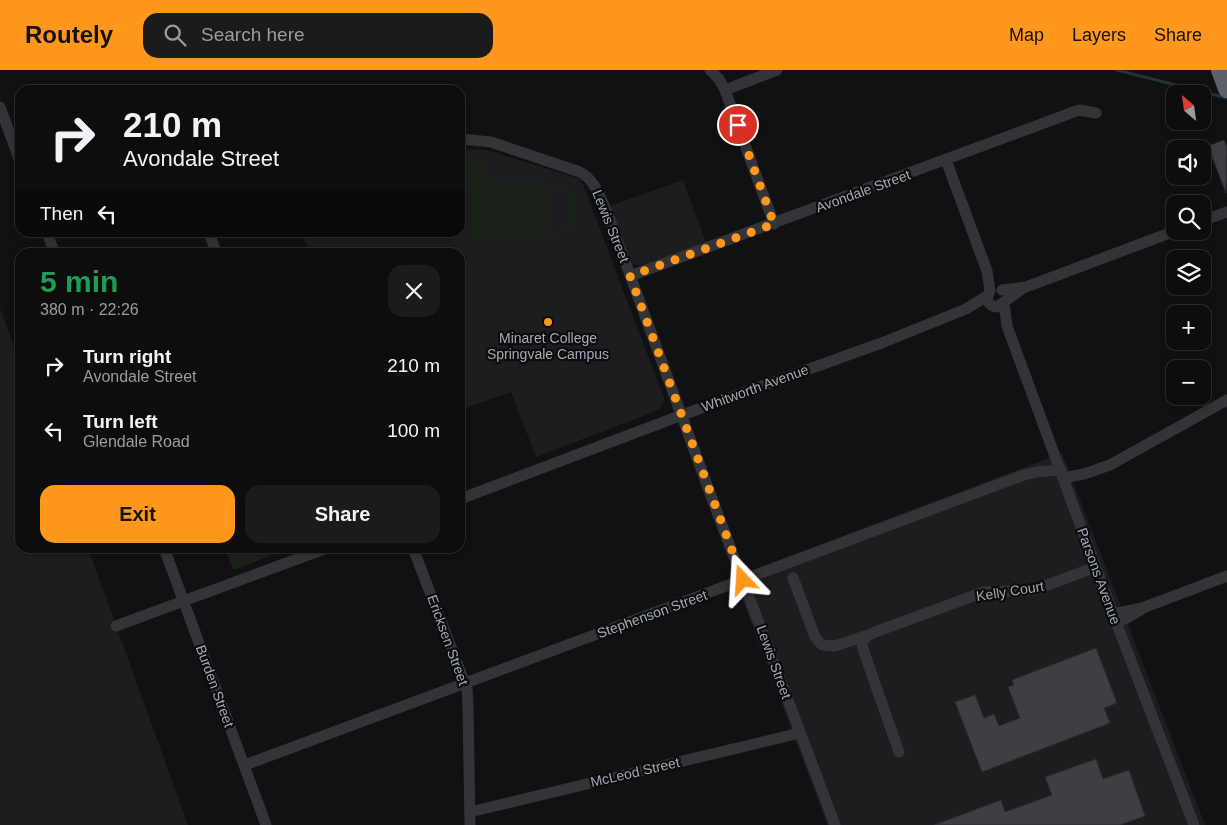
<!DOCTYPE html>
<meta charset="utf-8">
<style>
body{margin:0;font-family:Arial,sans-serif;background:#1b1b1c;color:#f1f3f6;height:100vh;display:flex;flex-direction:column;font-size:19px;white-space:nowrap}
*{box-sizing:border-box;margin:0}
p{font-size:16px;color:#9a9c9e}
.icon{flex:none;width:28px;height:28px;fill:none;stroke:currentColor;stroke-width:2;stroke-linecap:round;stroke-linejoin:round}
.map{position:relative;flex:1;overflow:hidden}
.panel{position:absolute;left:15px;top:178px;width:450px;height:305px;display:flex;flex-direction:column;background:#0d0d0e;border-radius:15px;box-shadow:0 2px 8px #0003,0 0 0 1px #2d2d2e}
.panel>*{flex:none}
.top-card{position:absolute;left:15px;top:15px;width:450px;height:152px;border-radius:15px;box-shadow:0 2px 8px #0003,0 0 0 1px #2d2d2e;background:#0d0d0e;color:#f1f3f6;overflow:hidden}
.needle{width:32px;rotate:331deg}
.buttons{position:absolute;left:1166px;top:15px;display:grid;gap:10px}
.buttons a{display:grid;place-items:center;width:45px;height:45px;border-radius:10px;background:#0d0d0e;box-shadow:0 2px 8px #0003,0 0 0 1px #2d2d2e;font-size:25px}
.pin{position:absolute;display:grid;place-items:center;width:42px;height:42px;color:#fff;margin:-21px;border:2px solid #fff;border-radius:50%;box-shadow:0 1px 5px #0007}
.me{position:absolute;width:55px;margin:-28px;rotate:340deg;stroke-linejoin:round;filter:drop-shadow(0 0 4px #0008)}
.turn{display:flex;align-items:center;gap:18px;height:105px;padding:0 25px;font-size:22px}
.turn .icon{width:65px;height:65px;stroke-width:2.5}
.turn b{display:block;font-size:35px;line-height:42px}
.then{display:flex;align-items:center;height:48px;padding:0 25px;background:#0003;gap:10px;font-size:19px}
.round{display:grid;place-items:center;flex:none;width:52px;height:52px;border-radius:15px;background:#1b1b1c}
.headline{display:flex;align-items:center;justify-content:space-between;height:85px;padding:0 25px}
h1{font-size:30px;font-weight:600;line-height:38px;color:#1e9e55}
.button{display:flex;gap:10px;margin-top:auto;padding:10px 25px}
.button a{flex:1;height:58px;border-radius:15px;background:#ff971d;color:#111;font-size:20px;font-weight:600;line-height:58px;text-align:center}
.button a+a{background:#1b1b1c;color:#f1f3f6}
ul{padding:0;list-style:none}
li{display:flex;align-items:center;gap:15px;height:65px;padding:0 25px}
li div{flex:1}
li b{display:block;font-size:19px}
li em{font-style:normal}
header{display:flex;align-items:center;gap:30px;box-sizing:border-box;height:70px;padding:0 25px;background:#ff971d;color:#111}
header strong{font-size:24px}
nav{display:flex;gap:28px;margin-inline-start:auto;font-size:18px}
.search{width:350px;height:45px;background:#1b1b1c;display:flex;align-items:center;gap:12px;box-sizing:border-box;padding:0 18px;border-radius:15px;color:#9a9c9e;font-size:19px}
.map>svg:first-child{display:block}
.built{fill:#1d1d20}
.green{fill:#192119;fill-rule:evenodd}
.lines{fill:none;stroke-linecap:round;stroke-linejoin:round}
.stream{stroke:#263238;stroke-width:3}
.building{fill:#3d3f43;stroke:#2b2b2f}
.minor{stroke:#323438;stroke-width:11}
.highway{stroke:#5d626a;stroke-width:18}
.route{stroke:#ff971d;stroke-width:9;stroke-dasharray:0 16.2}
.poi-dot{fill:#ff971d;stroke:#0c0c0e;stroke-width:2}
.labels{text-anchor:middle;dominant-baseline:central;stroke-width:4.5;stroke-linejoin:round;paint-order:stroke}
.street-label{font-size:14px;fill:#a1aab5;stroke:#0c0c0e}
.poi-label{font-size:14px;fill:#a1aab5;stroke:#0c0c0e}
</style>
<header>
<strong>Routely</strong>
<div class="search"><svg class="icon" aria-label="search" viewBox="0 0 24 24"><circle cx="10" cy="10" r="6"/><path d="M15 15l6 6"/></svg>Search here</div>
<nav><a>Map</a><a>Layers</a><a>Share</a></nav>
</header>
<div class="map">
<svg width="1227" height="755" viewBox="0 0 1227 755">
<rect width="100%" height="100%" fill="#111113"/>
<path class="built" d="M460 79 487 80 580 109 584 117 665 331 659 340 536 387 511 322 460 340V182H309L302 163 460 162Z
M683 110 706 173 642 196 634 194 630 191 610 136Z
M0 238 20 293V478H88L188 755H0Z
M1062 383 1205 755H827L734 507Z"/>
<path class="green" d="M460 93H484V111C509 111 589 100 576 147 572 160 563 167 551 169L470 168 462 167 454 163 460 162V160L471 162V117L460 119V113L466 111 460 110ZM548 118C577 118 578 161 548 164Z
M225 478H292L233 500Z"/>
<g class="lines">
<path class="stream" d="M1117 0 1227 28"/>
</g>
<path class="building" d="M1224 70 1227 78 1226 123 1208 76Z
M1096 578 1117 633 1104 638 1110 653 982 702 955 632 975 625 984 648 994 644 999 656 1020 648 1008 617 1014 615 1012 610Z
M1096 689 1103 709 1129 700 1145 746 1120 755H934L1001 730 1005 742 1052 725 1045 707Z"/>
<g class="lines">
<path class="minor" d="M710 0 719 9 725 20 774 154
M725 20 777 0
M0 37 20 91
M460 69 491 72 580 102C595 110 600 127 607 142L711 426 835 755
M946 90 987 201 990 221
M1202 151 1227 142
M47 162 54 182
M209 162 216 182
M630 206 1079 40 1096 43
M1002 220 1026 217 1175 161
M990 221C985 229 988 236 997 237L1022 219
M1004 233 1007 256 1116 552 1194 755
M1063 408 1084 404 1110 395 1227 330
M460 429 682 345 884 272 966 239 987 226
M164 478 266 755
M413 478 467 619 468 635 470 755
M793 508 815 567 822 575 835 576 868 565
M1113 544 1145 537 1227 506
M1116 552 1127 548 1142 539
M116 556 327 478
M899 682 864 582 862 574 865 567 875 562 984 522 1034 520 1096 497
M245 695 1024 405 1036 402 1061 400
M470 742 800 663"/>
<path class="highway" d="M1220 0 1227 19"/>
</g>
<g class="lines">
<path class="route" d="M738 55 774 154 630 206 743 510"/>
</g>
<circle class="poi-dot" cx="548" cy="252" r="5"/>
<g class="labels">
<g class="street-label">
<text transform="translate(863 121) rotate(-20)">Avondale Street</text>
<text transform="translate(611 156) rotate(68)">Lewis Street</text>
<text transform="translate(755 318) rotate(-20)">Whitworth Avenue</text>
<text transform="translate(1099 506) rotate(70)">Parsons Avenue</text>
<text transform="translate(1010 521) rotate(-9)">Kelly Court</text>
<text transform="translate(652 544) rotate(-20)">Stephenson Street</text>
<text transform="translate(448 570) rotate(70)">Ericksen Street</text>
<text transform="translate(774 592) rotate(70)">Lewis Street</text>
<text transform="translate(215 616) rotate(70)">Burden Street</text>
<text transform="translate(635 702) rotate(-13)">McLeod Street</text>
</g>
<g class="poi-label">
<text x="548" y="268">Minaret College<tspan x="548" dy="16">Springvale Campus</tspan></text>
</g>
</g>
</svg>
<div class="buttons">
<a><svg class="needle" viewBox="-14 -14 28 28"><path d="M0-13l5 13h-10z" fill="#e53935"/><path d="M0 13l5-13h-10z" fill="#9a9c9e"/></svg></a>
<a><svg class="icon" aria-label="sound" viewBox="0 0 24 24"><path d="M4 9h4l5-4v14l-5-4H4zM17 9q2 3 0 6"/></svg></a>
<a><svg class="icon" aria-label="search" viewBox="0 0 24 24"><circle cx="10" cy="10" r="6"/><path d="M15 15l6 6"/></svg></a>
<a><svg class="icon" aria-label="layers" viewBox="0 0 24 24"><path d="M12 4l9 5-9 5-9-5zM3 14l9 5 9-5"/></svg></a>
<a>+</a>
<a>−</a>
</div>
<div class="pin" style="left:738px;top:55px;background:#d93025"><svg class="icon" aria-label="arrive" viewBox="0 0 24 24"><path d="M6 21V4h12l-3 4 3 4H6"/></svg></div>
<svg class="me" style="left:743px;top:510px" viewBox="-20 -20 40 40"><path d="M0-17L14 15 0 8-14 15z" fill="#ff971d" stroke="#fff" stroke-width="4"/></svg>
<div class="top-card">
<div class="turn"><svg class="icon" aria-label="right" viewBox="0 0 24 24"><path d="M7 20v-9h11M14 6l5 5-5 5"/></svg><div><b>210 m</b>Avondale Street</div></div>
<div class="then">Then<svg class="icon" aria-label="left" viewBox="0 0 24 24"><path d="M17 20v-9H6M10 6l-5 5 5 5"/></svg></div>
</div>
<section class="panel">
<div class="headline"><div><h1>5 min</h1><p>380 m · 22:26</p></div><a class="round"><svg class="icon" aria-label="close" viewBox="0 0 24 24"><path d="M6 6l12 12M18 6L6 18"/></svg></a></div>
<ul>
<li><svg class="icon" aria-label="right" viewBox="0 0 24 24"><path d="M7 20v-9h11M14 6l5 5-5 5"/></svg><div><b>Turn right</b><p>Avondale Street</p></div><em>210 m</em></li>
<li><svg class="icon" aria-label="left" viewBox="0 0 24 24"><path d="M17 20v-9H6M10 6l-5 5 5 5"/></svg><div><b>Turn left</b><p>Glendale Road</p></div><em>100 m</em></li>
</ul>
<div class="button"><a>Exit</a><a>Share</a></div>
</section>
</div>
